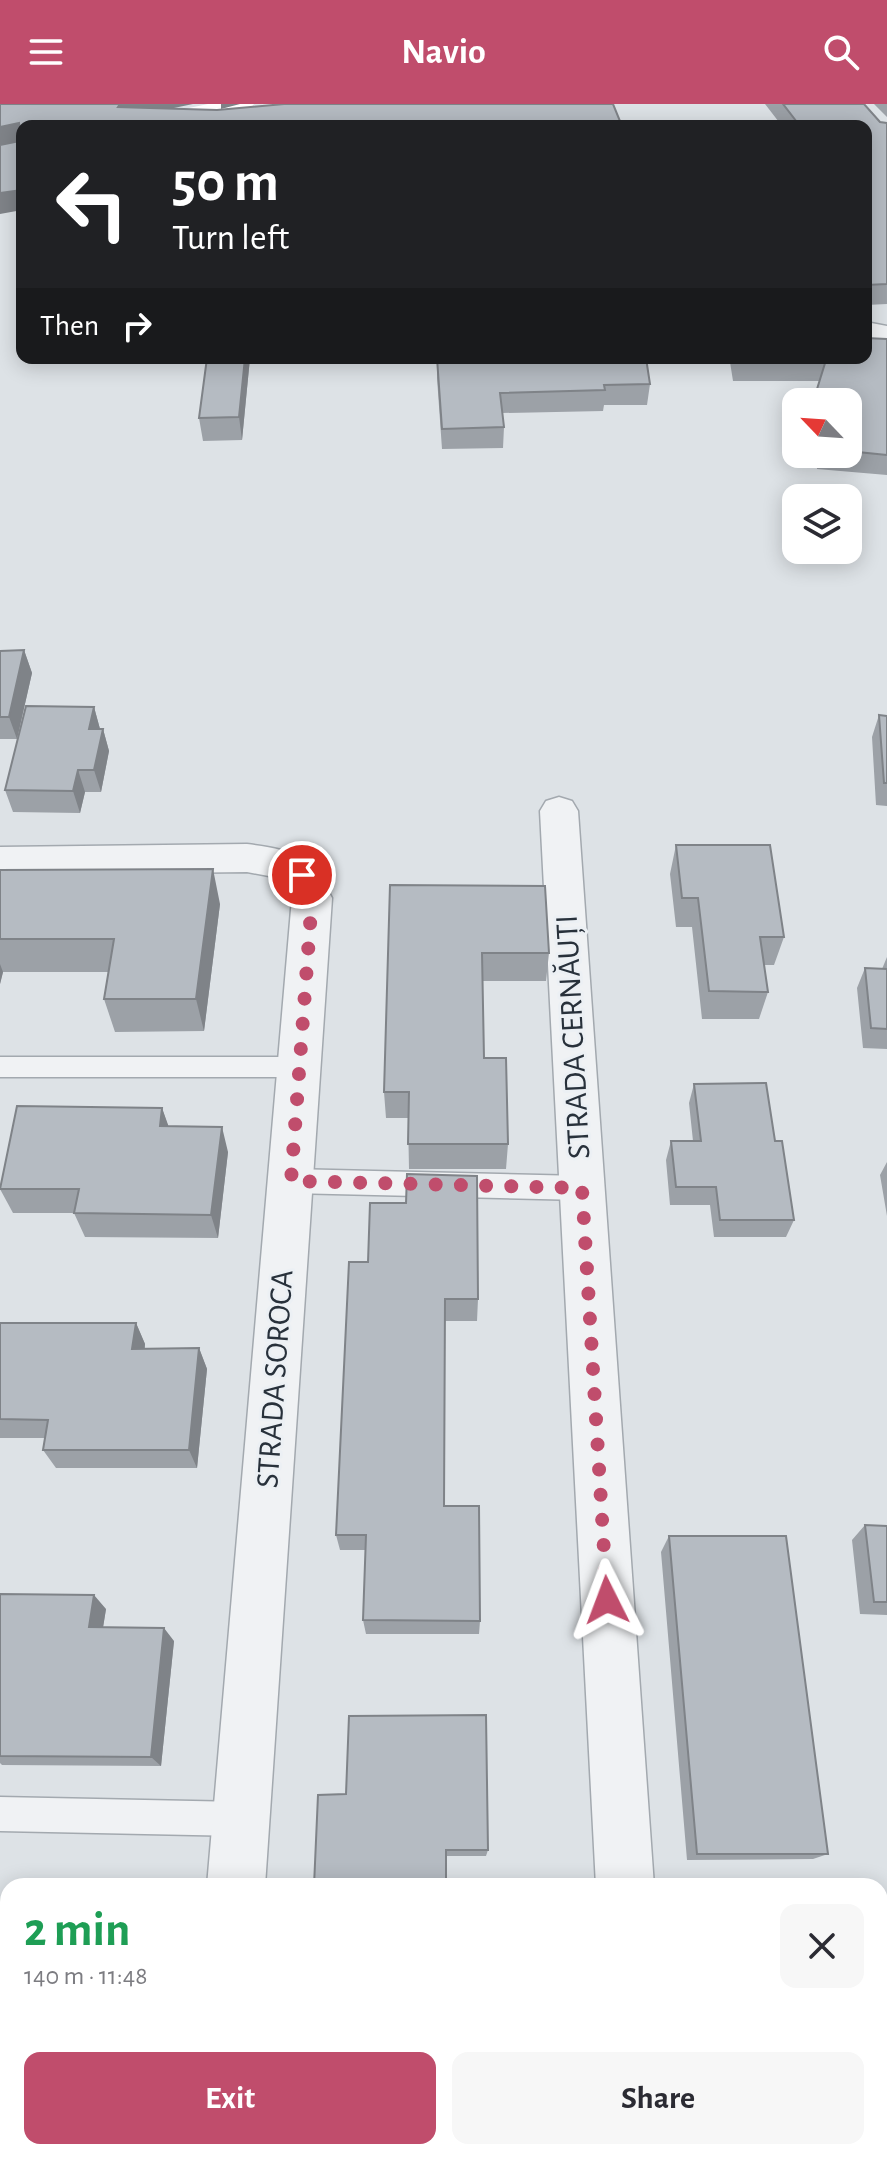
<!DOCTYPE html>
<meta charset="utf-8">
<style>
body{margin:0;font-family:"Alegreya Sans",sans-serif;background:#f7f7f7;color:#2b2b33;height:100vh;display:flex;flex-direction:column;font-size:30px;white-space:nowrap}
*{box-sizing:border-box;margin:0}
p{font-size:26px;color:#7c7c81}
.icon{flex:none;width:44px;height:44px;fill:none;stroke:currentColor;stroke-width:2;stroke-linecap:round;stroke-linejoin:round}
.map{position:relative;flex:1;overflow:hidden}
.side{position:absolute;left:0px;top:1774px;width:888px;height:282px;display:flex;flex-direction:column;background:#fff;border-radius:24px 24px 0 0;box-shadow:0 4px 20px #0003}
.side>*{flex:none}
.hud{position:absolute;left:16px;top:16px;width:856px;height:244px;border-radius:16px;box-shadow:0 4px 20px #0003;background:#202124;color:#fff;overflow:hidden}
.needle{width:52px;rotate:295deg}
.buttons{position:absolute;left:782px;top:284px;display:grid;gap:16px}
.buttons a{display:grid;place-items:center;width:80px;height:80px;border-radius:16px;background:#fff;box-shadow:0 4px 20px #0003;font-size:40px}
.pin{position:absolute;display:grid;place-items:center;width:68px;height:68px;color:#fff;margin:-34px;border:4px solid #fff;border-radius:50%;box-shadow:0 2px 8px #0007}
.me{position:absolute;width:88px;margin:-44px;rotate:357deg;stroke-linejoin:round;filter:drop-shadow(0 0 6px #0008)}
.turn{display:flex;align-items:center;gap:28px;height:168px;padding:0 24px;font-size:36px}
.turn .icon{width:104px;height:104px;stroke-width:2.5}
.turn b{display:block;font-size:56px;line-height:68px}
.then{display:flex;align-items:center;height:76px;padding:0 24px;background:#0003;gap:16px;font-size:30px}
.round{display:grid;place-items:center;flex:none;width:84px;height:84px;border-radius:16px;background:#f7f7f7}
.overview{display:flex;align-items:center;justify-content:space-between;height:136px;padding:0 24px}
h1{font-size:48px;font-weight:700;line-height:60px;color:#1e9e55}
.action{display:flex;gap:16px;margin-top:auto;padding:16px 24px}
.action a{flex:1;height:92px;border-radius:16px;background:#c04d6c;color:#fff;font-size:32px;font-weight:700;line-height:92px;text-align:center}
.action a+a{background:#f7f7f7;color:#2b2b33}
header{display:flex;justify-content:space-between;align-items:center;height:104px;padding:0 24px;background:#c04d6c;color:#fff;font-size:36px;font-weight:700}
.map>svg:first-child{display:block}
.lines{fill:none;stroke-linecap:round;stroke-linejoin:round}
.service-casing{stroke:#a3a9af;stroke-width:3}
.minor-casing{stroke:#a3a9af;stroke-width:3}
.service{fill:#f0f2f4;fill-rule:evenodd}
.minor{fill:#f0f2f4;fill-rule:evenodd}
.secondary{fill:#fff;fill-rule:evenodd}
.wall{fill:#9ca1a7}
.shaded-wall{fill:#7f8388}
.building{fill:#b5bbc2;stroke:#7f8388;stroke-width:2}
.route{stroke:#c04d6c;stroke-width:14;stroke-dasharray:0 25.2}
.labels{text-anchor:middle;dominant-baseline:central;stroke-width:6;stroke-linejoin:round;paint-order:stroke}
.street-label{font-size:32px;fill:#28313b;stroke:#ecf0f4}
</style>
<header><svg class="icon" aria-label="menu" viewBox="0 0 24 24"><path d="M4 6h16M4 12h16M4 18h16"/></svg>Navio<svg class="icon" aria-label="search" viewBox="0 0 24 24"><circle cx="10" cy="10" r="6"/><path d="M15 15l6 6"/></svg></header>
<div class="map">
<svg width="887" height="2055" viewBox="0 0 887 2055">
<rect width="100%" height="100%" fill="#dde2e6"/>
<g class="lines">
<g class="service-casing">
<path id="service" d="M0 953H300L309 956 313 963 309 970 300 973H0Z
M291 1065 582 1072 591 1076 595 1084 591 1092 582 1096 291 1089 282 1085 278 1077 282 1069Z
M0 1693 241 1698 253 1703 258 1715 253 1727 241 1732 0 1727Z"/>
</g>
<g class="minor-casing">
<path id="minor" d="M866 218 887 222V238L866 234Z
M559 693 572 697 578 707 654 1782H596L540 707 546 697Z
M247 740C294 746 310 751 332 794L265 1782H207L292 794 274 773 247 768 0 771V743Z
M183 2048H247V2055H183Z
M610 2048H674V2055H610Z"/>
</g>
<use href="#service" class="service"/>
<use href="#minor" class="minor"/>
<path class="secondary" d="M208 0H254L250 5 171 22H124L127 17Z"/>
</g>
<path class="wall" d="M765 0H864L880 18 887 19V200L866 201V22H782Z
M874 0H887V13Z
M887 235V371L817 365V350H848V298L820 277H733L730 258 646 257 650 280 647 301H604L603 307 502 309 504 323 503 344 442 345 437 274V254H866Z
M250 254 242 336 203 337 199 314Z
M24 546 32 569 17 635H0V547Z
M94 603 100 625H103L109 647 101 688H85L80 709 13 708 5 686Z
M879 611 887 612V702L876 701 872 633Z
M676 741 784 833 774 861H764L768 888 759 915H702L692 823H676L670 770Z
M0 766 220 800 204 927 115 928 104 895 109 868H3L0 880Z
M390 781 549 849 546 877H482L484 954 508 1040 506 1065H409L408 1014H386L384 988Z
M887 853V945L863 944 857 884 865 864 882 865Z
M694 980 775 1037 794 1116 786 1133H714L710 1101H670L666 1056 671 1037H693L689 999Z
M162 1004 168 1022 228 1048 218 1134 85 1133 74 1109H13L0 1085Z
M887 1058V1112L880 1071Z
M368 1158 478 1195 477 1217H445L444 1402 480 1517 479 1530H366L363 1516 366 1446H340L336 1431Z
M0 1219H136L145 1240V1244H199L207 1265 197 1364H56L43 1346 45 1334H0Z
M865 1421 887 1422V1511L860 1510 852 1436Z
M669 1432 828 1750 813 1755 687 1756 661 1448Z
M0 1490 106 1505 103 1523 174 1537 161 1662 2 1661 0 1659Z
M346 1690 488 1746 486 1752H446Z
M880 1917H887V2055H825L824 2048H880Z"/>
<path class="shaded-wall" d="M120 0H193L126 14 118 3Z
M221 0H240L221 5Z
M19 19 22 39 0 44V23Z
M22 86V106L0 110V89Z
M245 254H250L242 336 239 313Z
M24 546 32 569 17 635 9 613Z
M94 603 100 625H89Z
M103 625 109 647 101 688 94 666Z
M78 666 85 688 80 709 73 687Z
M213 765 220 800 204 927 196 895Z
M0 860 3 868 0 880Z
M162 1004 171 1029 160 1022Z
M222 1023 228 1048 218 1134 211 1111Z
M136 1219 145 1240 142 1265 132 1245Z
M199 1244 207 1265 197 1364 189 1346Z
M94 1491 106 1505 101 1536 89 1523Z
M164 1524 174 1537 161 1662 151 1653Z
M46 2048H65L64 2055H45Z"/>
<path class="building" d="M0 0H120L118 3 217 6 284 0H613L622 22H22V86L0 89V41L20 37 19 19 0 23Z
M783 0H864L880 18 887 19V180L866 181V22H800Z
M866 234 887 235V351L848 347V298H813L826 256H737L736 254H866Z
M207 254H245L239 313 199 314Z
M437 254H646L650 280 604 281 605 286 500 289 504 323 442 325Z
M24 546 9 613H0V547Z
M26 602 94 603 89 625H103L94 666H78L73 687 5 686Z
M879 611 887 612V679H884Z
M676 741H770L784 833H760L768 888 709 887 698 794H682Z
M213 765 196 895H104L114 835H0V766Z
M390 781 545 782 549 849H482L484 954H506L508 1040H408L409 988H384Z
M865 864 887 865V925L871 924Z
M766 979 775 1037H782L794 1116H720L716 1083H676L671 1037H701L694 980Z
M17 1002 162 1004 160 1022 222 1023 211 1111 74 1109 79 1085H0Z
M407 1070 477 1072 478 1195H445L444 1402H479L480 1517 363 1516 366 1431H336L349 1158H368L370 1099H406Z
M0 1219H136L132 1245 199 1244 189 1346H43L48 1316 0 1315Z
M865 1421 887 1422V1498H874Z
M669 1432H786L828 1750H697Z
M0 1490 94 1491 89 1523 164 1524 151 1653 0 1652Z
M486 1611 488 1746H446V1782H314L318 1691 346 1690 349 1612Z
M0 1837H8V2048H46L45 2055H0Z
M880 1918H887V2055H841L840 2048H880Z
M303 2048H564L565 2055H302Z"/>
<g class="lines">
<path class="route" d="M302 771 312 794 291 1077 582 1084 607 1496"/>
</g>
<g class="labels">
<g class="street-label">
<text transform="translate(573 933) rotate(-93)">STRADA CERNĂUȚI</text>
<text transform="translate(275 1275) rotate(-86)">STRADA SOROCA</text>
</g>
</g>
</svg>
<div class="buttons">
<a><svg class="needle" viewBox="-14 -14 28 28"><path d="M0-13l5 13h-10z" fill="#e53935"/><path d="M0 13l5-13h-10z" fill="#7c7c81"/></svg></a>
<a><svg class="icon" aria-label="layers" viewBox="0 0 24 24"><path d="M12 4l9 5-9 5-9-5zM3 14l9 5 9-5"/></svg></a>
</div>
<div class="pin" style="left:302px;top:771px;background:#d93025"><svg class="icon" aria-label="arrive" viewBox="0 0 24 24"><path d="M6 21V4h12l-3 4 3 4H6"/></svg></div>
<svg class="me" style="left:607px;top:1496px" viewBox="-20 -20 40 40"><path d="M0-17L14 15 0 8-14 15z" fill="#c04d6c" stroke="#fff" stroke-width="4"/></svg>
<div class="hud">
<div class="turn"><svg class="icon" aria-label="left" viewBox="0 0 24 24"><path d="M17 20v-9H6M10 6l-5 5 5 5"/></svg><div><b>50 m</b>Turn left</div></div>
<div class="then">Then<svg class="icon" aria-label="right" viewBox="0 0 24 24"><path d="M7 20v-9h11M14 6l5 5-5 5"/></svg></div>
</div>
<section class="side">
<div class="overview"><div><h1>2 min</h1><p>140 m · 11:48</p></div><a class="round"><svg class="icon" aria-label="close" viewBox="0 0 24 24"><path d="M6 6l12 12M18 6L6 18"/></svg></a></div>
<div class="action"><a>Exit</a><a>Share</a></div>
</section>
</div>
